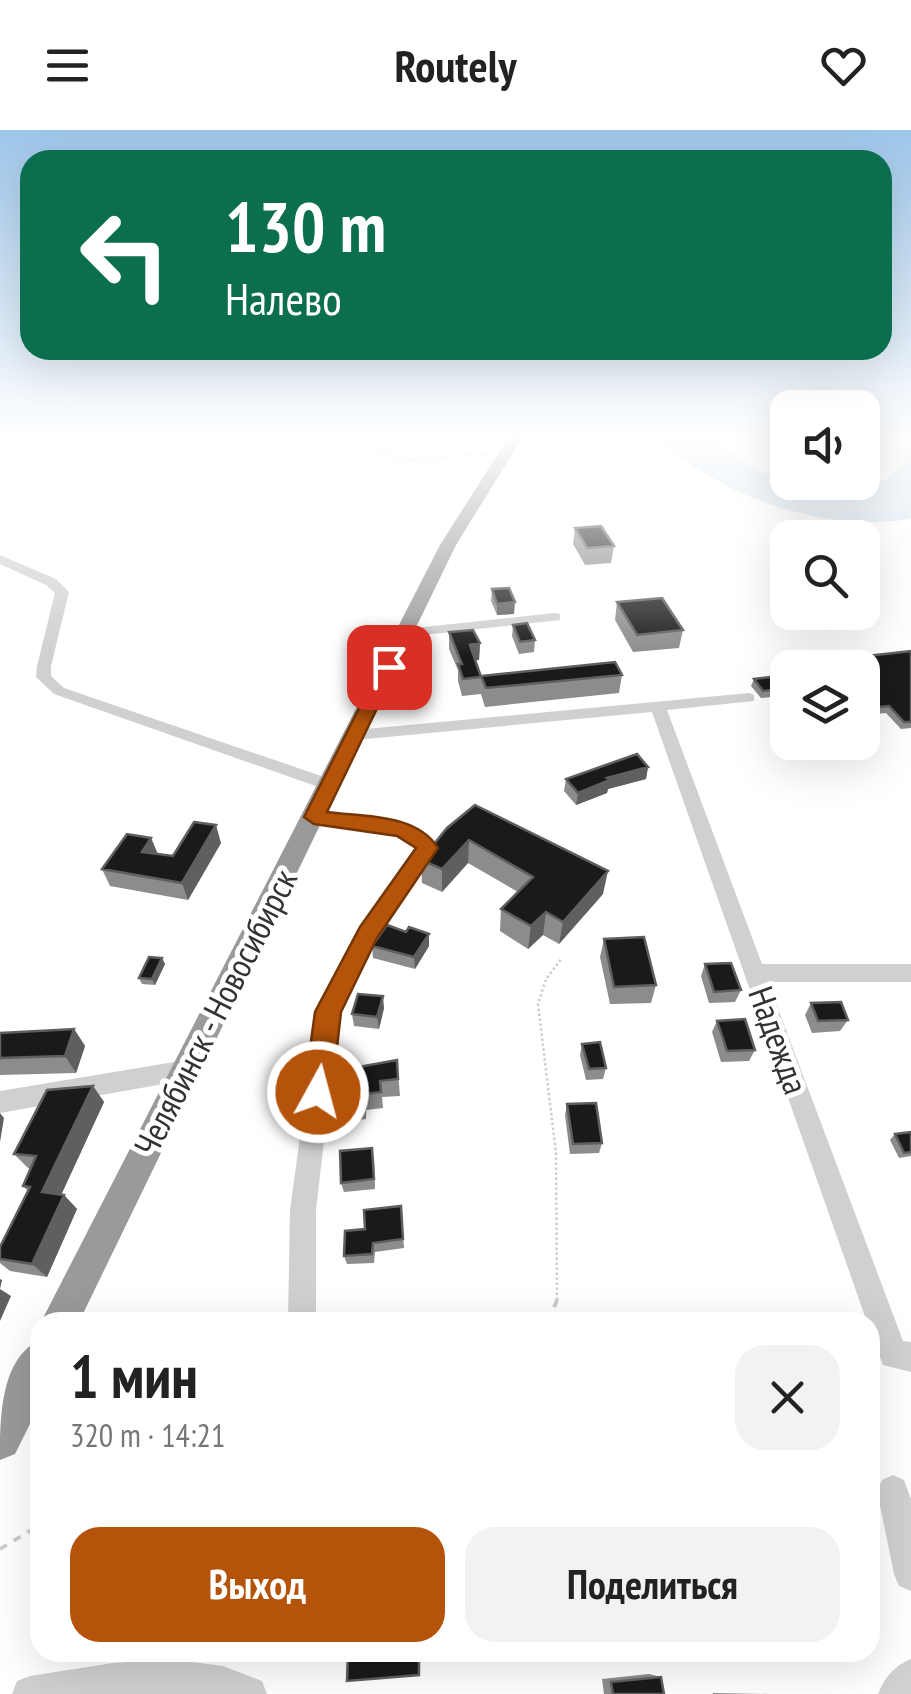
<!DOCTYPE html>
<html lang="ru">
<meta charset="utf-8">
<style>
body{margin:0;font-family:"PT Sans Narrow",sans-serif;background:#f2f2f2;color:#222;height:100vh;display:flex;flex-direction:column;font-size:38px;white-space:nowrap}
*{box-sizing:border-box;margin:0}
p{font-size:32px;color:#767676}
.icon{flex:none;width:55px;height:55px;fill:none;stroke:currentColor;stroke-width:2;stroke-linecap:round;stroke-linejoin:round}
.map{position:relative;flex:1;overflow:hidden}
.panel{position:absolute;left:30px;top:1182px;width:850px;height:350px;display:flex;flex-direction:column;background:#fff;border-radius:30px;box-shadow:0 10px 40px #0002}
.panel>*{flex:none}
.hud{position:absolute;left:20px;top:20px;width:872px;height:210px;border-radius:30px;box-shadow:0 10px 40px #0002;background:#0b6e4f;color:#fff;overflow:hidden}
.controls{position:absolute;left:770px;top:260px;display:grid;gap:20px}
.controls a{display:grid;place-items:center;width:110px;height:110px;border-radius:20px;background:#fff;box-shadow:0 10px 40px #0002;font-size:50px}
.pin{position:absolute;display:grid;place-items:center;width:85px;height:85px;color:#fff;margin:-42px;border-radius:20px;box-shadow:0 5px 15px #0006}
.me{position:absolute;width:110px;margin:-55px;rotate:7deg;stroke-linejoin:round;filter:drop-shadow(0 0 8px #0008)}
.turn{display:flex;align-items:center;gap:35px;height:210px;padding:0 40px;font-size:45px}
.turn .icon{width:130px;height:130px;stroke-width:2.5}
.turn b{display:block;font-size:70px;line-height:85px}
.round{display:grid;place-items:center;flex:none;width:105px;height:105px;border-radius:30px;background:#f2f2f2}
.head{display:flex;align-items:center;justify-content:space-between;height:170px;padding:0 40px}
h1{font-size:60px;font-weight:700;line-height:75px}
.primary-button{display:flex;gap:20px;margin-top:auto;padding:20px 40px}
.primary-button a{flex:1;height:115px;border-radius:30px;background:#b45309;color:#fff;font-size:40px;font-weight:700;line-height:115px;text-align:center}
.primary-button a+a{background:#f2f2f2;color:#222}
header{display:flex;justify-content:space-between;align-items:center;height:130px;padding:0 40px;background:#fff;font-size:45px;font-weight:700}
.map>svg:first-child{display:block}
.water{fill:#cfe2ee}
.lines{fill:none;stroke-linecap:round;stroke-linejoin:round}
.path-far1{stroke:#cdcdcd;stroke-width:2.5;stroke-dasharray:2.5 2.5;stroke-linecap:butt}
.path{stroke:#cdcdcd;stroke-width:4;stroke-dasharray:8 8;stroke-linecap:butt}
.minor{fill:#d0d0d0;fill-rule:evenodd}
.highway{fill:#9a9a9a;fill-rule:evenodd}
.wall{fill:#8c8c8c}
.shaded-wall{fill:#5f5f5f}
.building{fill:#1a1a1a;stroke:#5f5f5f;stroke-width:2.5}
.route{fill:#b45309;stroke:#753606;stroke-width:2.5}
.labels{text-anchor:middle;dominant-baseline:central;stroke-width:10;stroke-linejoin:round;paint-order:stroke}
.street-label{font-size:35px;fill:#333;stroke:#fff}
</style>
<header><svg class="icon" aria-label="menu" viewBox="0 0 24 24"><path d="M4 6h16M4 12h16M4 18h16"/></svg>Routely<svg class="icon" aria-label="heart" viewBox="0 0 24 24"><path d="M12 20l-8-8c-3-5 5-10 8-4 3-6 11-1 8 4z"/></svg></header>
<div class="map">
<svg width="911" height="1564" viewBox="0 0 911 1564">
<rect width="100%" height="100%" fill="#fff"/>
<path class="water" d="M657 308H711L756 339 788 352 838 357 886 350 904 333 911 308V389C824 403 721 367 657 308Z"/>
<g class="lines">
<path class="path-far1" d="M366 308C402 348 443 319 487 325
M557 1170 556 1023 538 874 546 849 562 828"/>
<path class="path" d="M548 1192 558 1168
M0 1419 40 1395"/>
<path class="minor" d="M0 425 56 449 69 462 51 536V546L64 558 336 651 339 655 336 659H324L54 564 36 547 37 536 55 463 46 455 0 434Z
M555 483 560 484V490L406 507 399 503 406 499Z
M749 563 754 565V571L667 580 762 834H911V852H768L903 1211 911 1212V1242L883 1235 870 1201V1192H867L652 582 355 610 347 605 355 600Z
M314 681C355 685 410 681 436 718L376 807 339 882 316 1080V1192H288L290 1080 317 882 361 797 417 719 388 702 308 691 305 687Z
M186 930 194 933 198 940 194 947 186 950 0 983V961Z
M893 1345 904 1350 911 1369V1461L899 1456 894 1444 877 1361 882 1350Z
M169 1529 223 1536 262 1551 267 1564H12L17 1551 30 1546 113 1533Z
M911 1529V1564H878C885 1547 894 1536 911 1529Z"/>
<path class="highway" d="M508 308H522L456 415 79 1192 40 1194 440 415Z
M40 1210V1274L15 1324 0 1330C0 1290 0 1228 40 1210Z"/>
</g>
<path class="wall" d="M575 398 614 416 611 433 585 435 573 414Z
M492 459 514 484 497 485 491 471Z
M617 472 683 500 679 518 633 522 615 490Z
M513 495 535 510 534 522 519 524 512 506Z
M449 502 480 513 479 530H475L481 547 622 545 619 563 485 577 481 564 462 566 458 551V540L449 519Z
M911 521V598L901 599 886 583 866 585 862 581V538H812L814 532Z
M788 545V565L761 568 751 556 754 549Z
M648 637 646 649 608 659 607 663 576 675 564 661 566 649Z
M447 698 603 764 559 814 543 805 528 819 500 801 501 779 518 762 468 733 442 762 422 753 421 730Z
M151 708 158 724 173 726 221 713 188 770 110 756 102 739Z
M406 802 429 804V816L415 839 373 828 372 816Z
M604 809 656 855 651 873 610 874 600 827Z
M162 828 165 834 155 855 142 854 139 848Z
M705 834 741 860 735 872 709 873 701 846Z
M811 873 848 890 840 901 812 903 805 885Z
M384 878 379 899 354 896 352 884Z
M717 891 755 920 749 931 721 932 712 902Z
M74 899 85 916 76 943 0 945V903Z
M582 914 606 938 603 949 586 950 580 925Z
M397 930 400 966 382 967 383 978 366 980V989L340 992 336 976Z
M93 956 104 972 61 1065H64L77 1079 47 1147 10 1141 0 1133V1117L28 1061 23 1056 31 1039 28 1038 14 1024Z
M567 974 602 1013 599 1023 570 1024 565 985Z
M911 1002V1026L899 1028 890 1010 895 1004Z
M374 1028 375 1059 344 1062 341 1053Z
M401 1076 404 1118 375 1122 374 1133 347 1134 344 1126 365 1099Z
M649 1544 661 1547 664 1564H604L602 1549Z
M713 1563 770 1564H713Z"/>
<path class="shaded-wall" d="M515 472 514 484 497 485V474Z
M480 513 479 530 470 531V515Z
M648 637 646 649 608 659 607 663 576 675 578 663 607 648Z
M216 695 221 713 188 770 182 753Z
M151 708 158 725 142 722Z
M469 710 468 733 442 762V739Z
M608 741 603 764 559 814 563 792Z
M546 782 543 805 528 819 531 796Z
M429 804V816L415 839 414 827Z
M162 828 165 834 155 855 152 849Z
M383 866 384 878 379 899 377 887Z
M74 899 85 916 76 943 65 926Z
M93 956 104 972 56 1076 42 1062Z
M0 983 4 988 0 1012Z
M64 1065 77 1079 47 1147 32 1134Z
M0 1149 2 1150 0 1159 11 1166 0 1191Z"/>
<path class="building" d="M601 396 614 416 587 418 575 398Z
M509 458 515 472 497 474 492 459Z
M662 468 683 500 637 505 617 472Z
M527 493 535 510 520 512 513 495Z
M473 500 480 513 470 515 481 547 463 549 458 534H462L449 502Z
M911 521V592H904L889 576 869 578 862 571V538H819L814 532Z
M615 532 622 545 486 558 481 546Z
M788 545V558L763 561 754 549Z
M637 624 648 637 607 648 610 650 578 663 566 649Z
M475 675 608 741 563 792 546 782 531 796 501 779 533 747 469 710 442 739 421 730 447 698Z
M194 692 216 695 182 753 102 739 127 704 151 708 142 722 173 726Z
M387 795 406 802 409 797 429 804 414 827 372 816Z
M644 807 656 855 614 857 604 809Z
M149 827 162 828 152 849 139 848Z
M731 833 741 860 714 862 705 834Z
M358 864 383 866 377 887 352 884Z
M841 872 848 890 818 891 811 873Z
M745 889 755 920 727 921 717 891Z
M74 899 65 926 0 928V903Z
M600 912 606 938 589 939 582 914Z
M397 930 398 949 380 951 381 962 363 964V973L336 976 342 940Z
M93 956 42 1062 64 1065 32 1134 0 1129V1117L30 1057 23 1056 36 1026 14 1024 47 960Z
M596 973 602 1013 573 1014 567 974Z
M911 1002V1022L904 1023 895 1004Z
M372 1018 374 1049 341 1053 340 1021Z
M401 1076 403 1109 373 1113 372 1124 344 1126 345 1101 365 1099 364 1080Z
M348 1522H419V1545L347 1551Z
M661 1547 664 1564H613L611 1552Z"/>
<linearGradient id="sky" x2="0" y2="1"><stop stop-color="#9ec6ea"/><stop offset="0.58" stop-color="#fff"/><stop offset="1" stop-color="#fff" stop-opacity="0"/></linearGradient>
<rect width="911" height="527" fill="url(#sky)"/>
<path class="route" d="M389 532 397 537 327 682C363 687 416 683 438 718L377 808 341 882 332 962 328 970 318 974 308 970 304 962 315 882 360 797 416 718 397 706 314 694 304 687 380 537Z"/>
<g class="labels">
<g class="street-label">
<text transform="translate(215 882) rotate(-63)">Челябинск - Новосибирск</text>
<text transform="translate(779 910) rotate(70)">Надежда</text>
</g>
</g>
</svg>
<div class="controls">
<a><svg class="icon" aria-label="sound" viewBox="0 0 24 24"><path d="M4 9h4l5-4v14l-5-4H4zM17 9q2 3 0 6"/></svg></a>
<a><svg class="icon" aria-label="search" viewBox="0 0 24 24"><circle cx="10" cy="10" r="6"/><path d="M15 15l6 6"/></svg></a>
<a><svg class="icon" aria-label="layers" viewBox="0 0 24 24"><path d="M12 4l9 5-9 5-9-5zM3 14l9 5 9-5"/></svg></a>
</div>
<div class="pin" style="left:389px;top:537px;background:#d93025"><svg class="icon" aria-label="arrive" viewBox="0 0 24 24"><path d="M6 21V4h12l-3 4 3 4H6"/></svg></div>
<svg class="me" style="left:318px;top:962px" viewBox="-20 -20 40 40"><circle r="17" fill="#b45309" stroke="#fff" stroke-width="3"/><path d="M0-11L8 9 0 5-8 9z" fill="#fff"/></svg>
<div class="hud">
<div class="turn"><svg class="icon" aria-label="left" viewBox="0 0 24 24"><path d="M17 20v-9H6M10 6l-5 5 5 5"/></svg><div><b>130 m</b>Налево</div></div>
</div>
<section class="panel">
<div class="head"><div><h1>1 мин</h1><p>320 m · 14:21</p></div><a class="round"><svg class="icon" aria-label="close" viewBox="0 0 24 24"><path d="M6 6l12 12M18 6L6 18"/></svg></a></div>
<div class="primary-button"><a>Выход</a><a>Поделиться</a></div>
</section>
</div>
